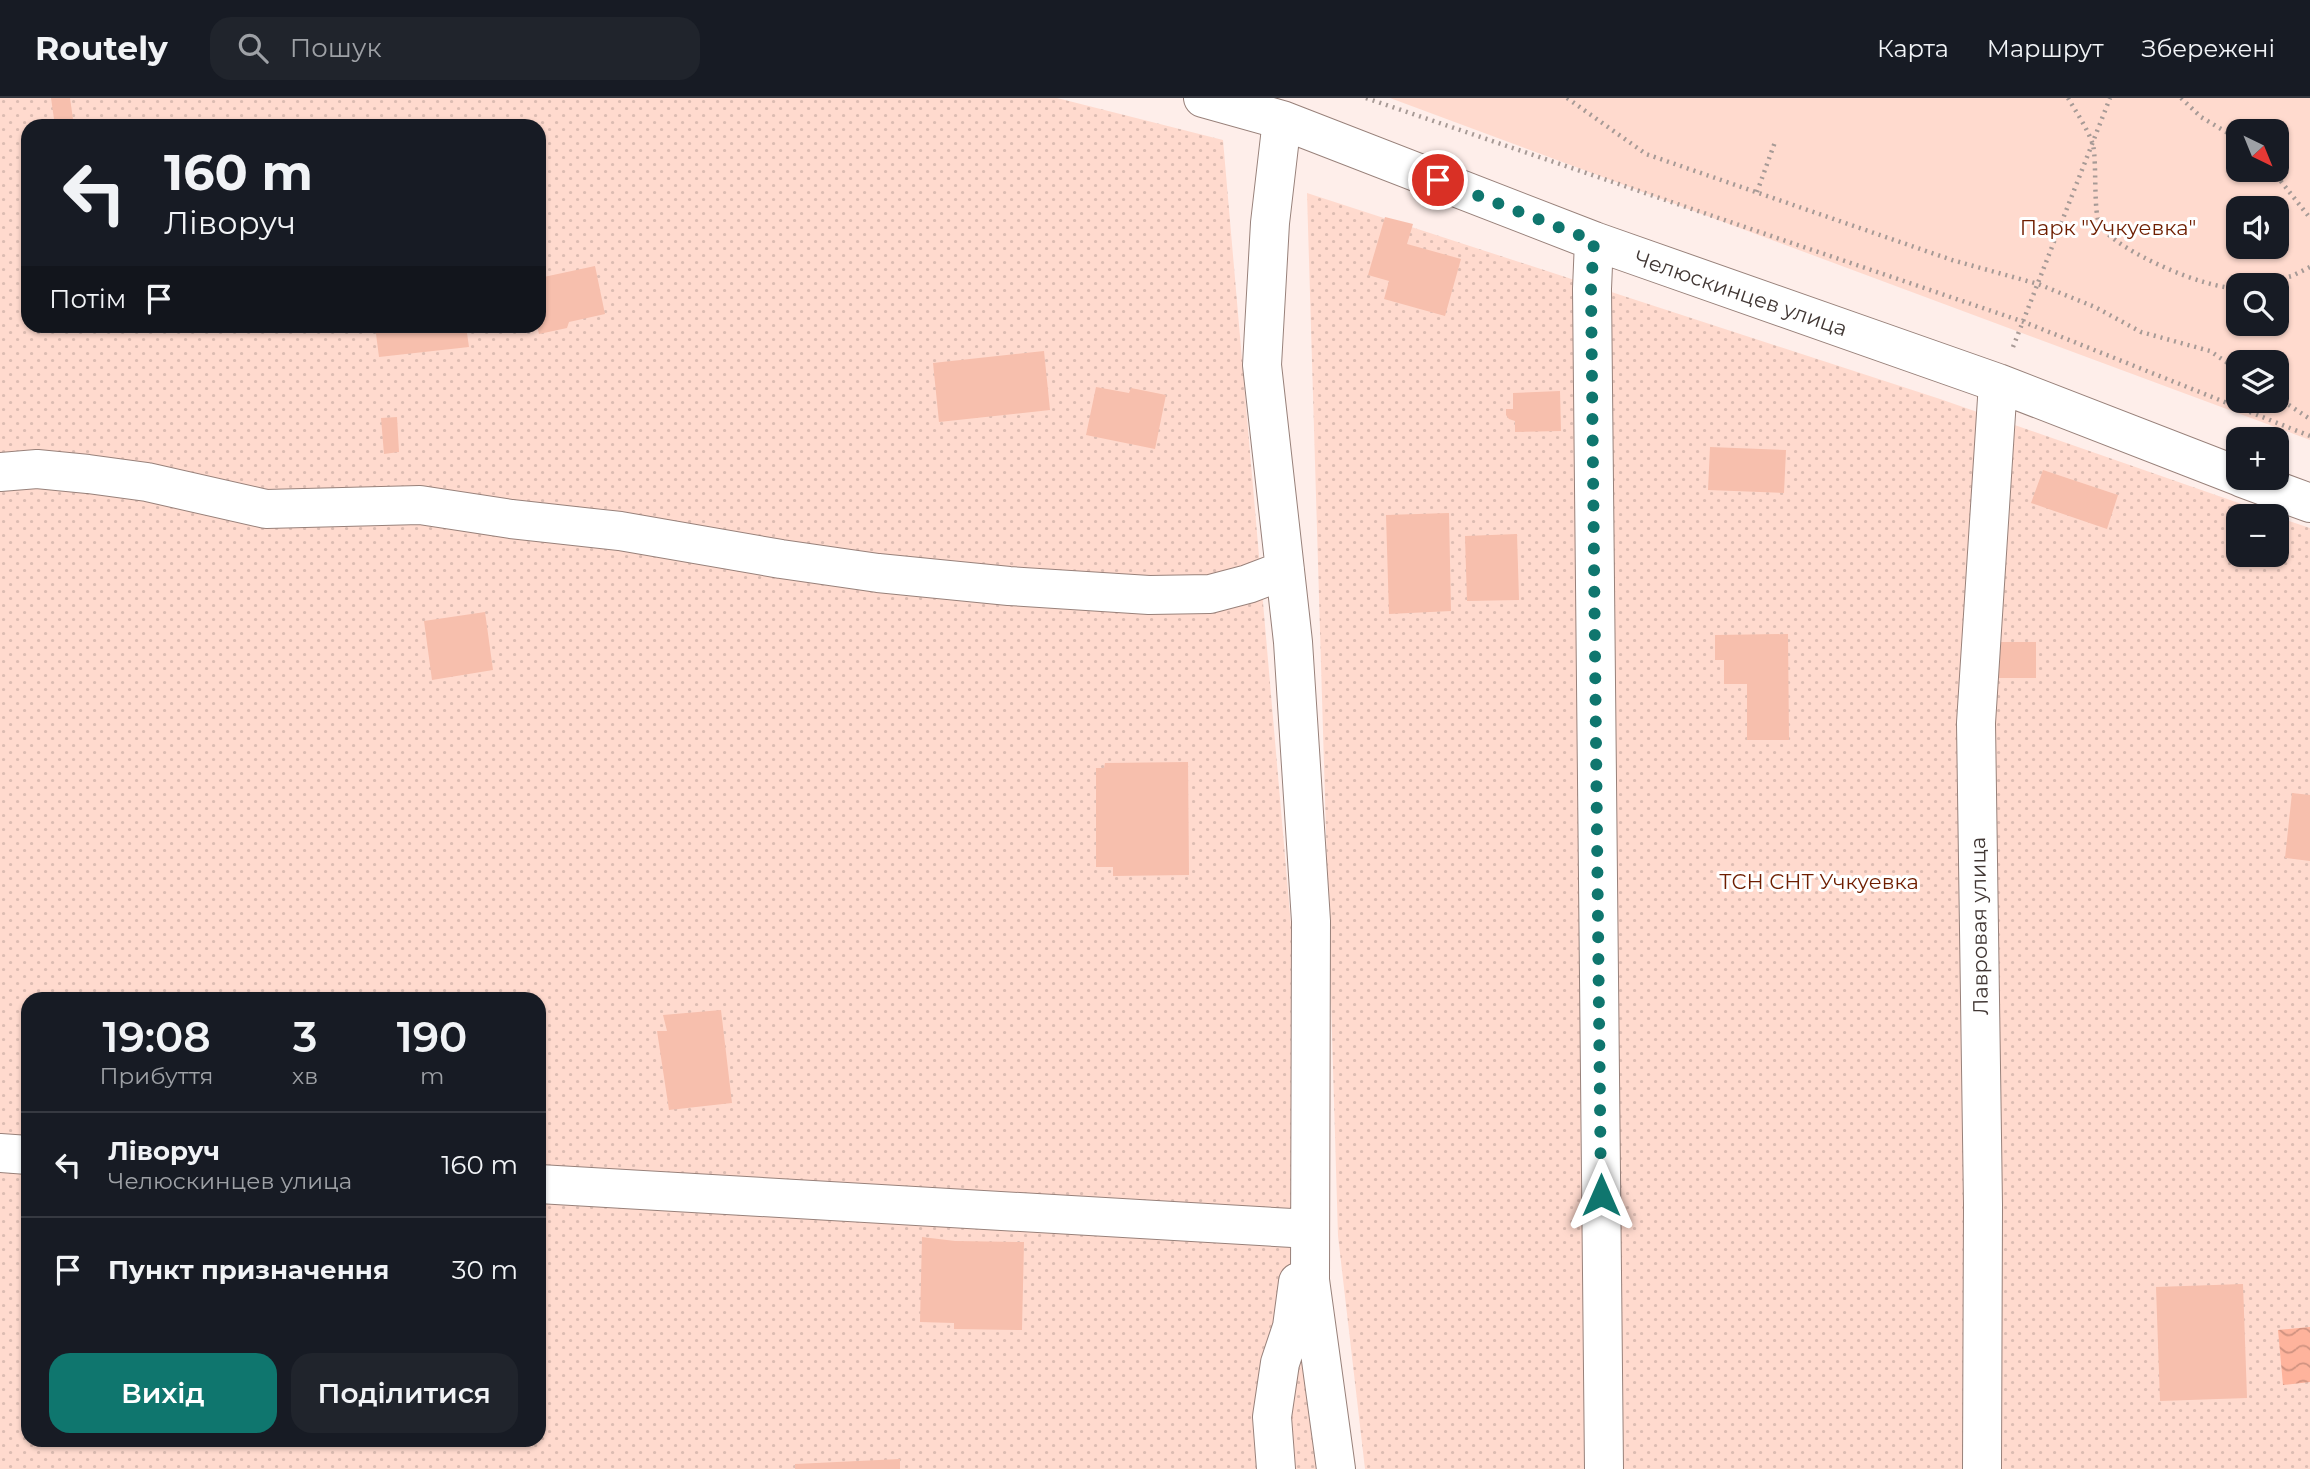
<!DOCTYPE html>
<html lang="uk">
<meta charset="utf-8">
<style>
body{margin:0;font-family:Montserrat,sans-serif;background:#20242c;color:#f1f3f6;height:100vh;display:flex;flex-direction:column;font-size:26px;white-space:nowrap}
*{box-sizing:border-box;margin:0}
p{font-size:23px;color:#9ea1a6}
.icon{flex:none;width:38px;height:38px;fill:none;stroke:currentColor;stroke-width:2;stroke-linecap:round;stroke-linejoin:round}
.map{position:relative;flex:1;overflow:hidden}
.side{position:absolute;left:21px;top:894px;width:525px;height:455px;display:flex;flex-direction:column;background:#171b24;border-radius:21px;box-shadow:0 2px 5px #0004}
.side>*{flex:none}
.hud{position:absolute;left:21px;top:21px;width:525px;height:214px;border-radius:21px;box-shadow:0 2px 5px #0004;background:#171b24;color:#f1f3f6;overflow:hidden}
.needle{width:46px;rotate:137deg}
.fabs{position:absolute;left:2226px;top:21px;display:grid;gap:14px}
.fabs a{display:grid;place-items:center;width:63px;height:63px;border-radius:14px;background:#171b24;box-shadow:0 2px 5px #0004;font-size:35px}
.pin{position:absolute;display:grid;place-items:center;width:60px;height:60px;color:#fff;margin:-30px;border:4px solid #fff;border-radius:50%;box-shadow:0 2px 7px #0007}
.me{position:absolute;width:77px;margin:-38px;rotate:0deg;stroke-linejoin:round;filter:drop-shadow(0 0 5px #0008)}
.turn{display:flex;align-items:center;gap:24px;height:147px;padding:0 28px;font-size:32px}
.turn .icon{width:91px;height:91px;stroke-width:2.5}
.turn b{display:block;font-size:49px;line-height:60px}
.then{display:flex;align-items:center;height:66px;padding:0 28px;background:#0003;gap:14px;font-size:26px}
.eta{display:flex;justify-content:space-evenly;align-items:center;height:119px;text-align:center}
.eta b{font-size:42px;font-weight:600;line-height:49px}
.button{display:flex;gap:14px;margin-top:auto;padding:14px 28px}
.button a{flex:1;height:80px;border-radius:21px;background:#0f766e;color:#fff;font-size:28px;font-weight:600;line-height:80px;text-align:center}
.button a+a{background:#20242c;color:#f1f3f6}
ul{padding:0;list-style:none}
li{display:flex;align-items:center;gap:21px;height:105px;padding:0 28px;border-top:2px solid #363941}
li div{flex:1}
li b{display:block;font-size:26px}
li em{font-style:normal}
header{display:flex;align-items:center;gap:42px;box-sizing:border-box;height:98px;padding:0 35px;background:#171b24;border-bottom:2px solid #363941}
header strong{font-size:33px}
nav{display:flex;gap:38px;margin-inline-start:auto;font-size:24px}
.search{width:490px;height:63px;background:#20242c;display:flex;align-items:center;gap:18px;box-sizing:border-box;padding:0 24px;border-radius:21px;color:#9ea1a6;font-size:26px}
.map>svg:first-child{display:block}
.green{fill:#ffdace;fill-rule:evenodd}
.garden{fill:url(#garden-dots);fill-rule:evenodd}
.water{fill:url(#water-waves)}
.building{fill:#f7bfad}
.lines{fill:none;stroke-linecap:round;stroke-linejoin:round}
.minor-casing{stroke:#98817a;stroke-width:40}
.path{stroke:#a79a96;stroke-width:4.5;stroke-dasharray:2 5;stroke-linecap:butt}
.minor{stroke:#fff;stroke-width:38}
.route{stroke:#0f766e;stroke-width:12;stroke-dasharray:0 21.6}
.labels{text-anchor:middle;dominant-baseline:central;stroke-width:6;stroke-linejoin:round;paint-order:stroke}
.park-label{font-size:21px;fill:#6e1e00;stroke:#fff}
.street-label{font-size:21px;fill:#413734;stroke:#fff}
</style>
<header>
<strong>Routely</strong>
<div class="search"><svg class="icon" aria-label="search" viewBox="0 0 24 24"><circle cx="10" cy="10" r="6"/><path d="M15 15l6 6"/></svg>Пошук</div>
<nav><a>Карта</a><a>Маршрут</a><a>Збережені</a></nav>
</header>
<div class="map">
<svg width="2310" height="1371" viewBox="0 0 2310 1371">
<defs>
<pattern id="garden-dots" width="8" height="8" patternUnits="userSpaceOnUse" patternTransform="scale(1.75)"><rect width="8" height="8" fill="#ffdace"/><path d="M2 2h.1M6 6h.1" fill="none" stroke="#dcbcb2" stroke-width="1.8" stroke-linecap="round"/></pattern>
<pattern id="water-waves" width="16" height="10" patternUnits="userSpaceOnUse" patternTransform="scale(1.75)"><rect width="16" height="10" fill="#feb39c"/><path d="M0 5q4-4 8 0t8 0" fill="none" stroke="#cf9280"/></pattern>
</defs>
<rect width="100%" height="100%" fill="#feeeea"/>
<path class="green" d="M1390 0H2310V342ZM2238 33H2277V72H2238ZM2238 110H2277V149H2238ZM2238 187H2277V226H2238ZM2238 264H2277V303H2238Z"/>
<path class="garden" d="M0 0H1057L1223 42 1338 1371H0ZM28 28H539V228H28ZM28 901H539V1342H28Z
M1307 95 1940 301 2276 418H2238V457H2277V419L2310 430V1371H1365L1338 1138Z"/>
<path class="water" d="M2310 1229V1284L2283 1287 2278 1232Z"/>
<path class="building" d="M51 0H70L74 28H55Z
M1385 119 1413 126 1407 146 1461 161 1445 218 1384 201 1389 183 1368 177Z
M595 168 605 216 569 224 567 230 539 236 537 228H539V180Z
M375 228H466L469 249 379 259Z
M509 228H534V229L510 234Z
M1044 253 1050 312 939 324 933 265Z
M1096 289 1129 295 1131 290 1166 297 1155 351 1086 337Z
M1560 293 1561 333 1515 334V323L1509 321 1506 317V311H1513V295Z
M397 319 399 354 384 356 381 320Z
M1710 349 1786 352 1784 395 1708 392Z
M2043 372 2118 397 2107 431 2031 405Z
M1449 415 1451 513 1389 516 1386 417Z
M1517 436 1519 502 1467 503 1465 438Z
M485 514 493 572 432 582 424 523Z
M1788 536 1789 642H1747V586H1724V562H1715V537Z
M1991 544H2036V580H1990Z
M1188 664 1189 777 1113 778V769H1096V670H1104L1105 665Z
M2292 695 2310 697V763L2285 760Z
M721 912 732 1005 669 1012 657 933H667L663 917Z
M922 1139 955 1143 1024 1144 1022 1232 954 1231V1225L920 1224Z
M2243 1186 2247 1300 2160 1303 2156 1189Z
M900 1361V1371H795V1366Z"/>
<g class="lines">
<g class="minor-casing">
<path id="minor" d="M1203 0 1282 22 1594 143 1998 285 2238 378
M1282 22 1270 125 1262 267 1293 544 1311 823 1310 1182 1336 1371
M1594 143 1592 191 1604 1371
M0 374 37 371 88 376 147 384 266 411 420 407 511 421 620 433 781 461 878 475 1009 488 1149 497 1210 496 1248 486 1285 472
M2242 380 2310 405
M0 1055 28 1057
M539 1086 1310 1131
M1276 1371 1272 1319 1280 1265 1292 1229 1298 1184
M1982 1371 1983 1107 1976 625 1998 285"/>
</g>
<path class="path" d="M1366 0 2024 224 2310 338
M1567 0 1646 56 1952 162 2038 186 2095 209 2141 234 2210 253 2238 272
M2068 0C2076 14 2088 31 2093 47 2097 65 2093 116 2100 127 2116 153 2208 192 2238 190
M2181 0 2201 19 2238 41
M2272 72 2310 120
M1757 94 1775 44
M2255 187 2292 178 2310 169
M2013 249 2110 0
M2277 299 2310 321"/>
<use href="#minor" class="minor"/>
</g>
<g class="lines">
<path class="route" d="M1438 82 1594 143 1591 191 1601 1097"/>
</g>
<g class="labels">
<g class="park-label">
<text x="2108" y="129">Парк "Учкуевка"</text>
<text x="1819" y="783">ТСН СНТ Учкуевка</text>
</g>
<g class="street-label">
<text transform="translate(1741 195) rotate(19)">Челюскинцев улица</text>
<text transform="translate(1979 828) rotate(-91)">Лавровая улица</text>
</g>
</g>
</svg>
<div class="fabs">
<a><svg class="needle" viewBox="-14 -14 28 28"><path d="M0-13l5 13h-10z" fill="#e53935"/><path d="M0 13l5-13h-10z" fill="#9ea1a6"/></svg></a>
<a><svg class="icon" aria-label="sound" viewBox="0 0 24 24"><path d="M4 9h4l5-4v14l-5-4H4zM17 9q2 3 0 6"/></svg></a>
<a><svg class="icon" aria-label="search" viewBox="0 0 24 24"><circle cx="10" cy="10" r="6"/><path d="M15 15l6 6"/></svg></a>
<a><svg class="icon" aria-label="layers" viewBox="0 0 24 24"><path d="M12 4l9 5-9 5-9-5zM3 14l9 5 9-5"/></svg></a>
<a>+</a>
<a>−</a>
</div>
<div class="pin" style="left:1438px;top:82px;background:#d93025"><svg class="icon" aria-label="arrive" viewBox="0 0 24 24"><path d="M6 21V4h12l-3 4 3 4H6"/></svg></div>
<svg class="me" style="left:1601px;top:1097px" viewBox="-20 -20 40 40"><path d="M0-17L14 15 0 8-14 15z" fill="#0f766e" stroke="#fff" stroke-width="4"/></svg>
<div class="hud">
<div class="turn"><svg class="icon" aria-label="left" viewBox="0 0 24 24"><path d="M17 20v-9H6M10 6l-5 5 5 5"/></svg><div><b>160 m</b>Ліворуч</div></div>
<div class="then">Потім<svg class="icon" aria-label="arrive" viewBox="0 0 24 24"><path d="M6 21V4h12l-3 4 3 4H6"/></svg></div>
</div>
<section class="side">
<div class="eta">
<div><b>19:08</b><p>Прибуття</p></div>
<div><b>3</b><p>хв</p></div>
<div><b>190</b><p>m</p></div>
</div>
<ul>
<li><svg class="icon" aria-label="left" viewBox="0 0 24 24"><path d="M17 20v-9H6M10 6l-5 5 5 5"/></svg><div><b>Ліворуч</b><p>Челюскинцев улица</p></div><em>160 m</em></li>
<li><svg class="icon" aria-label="arrive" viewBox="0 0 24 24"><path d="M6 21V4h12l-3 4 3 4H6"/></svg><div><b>Пункт призначення</b></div><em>30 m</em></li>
</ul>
<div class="button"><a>Вихід</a><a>Поділитися</a></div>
</section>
</div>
